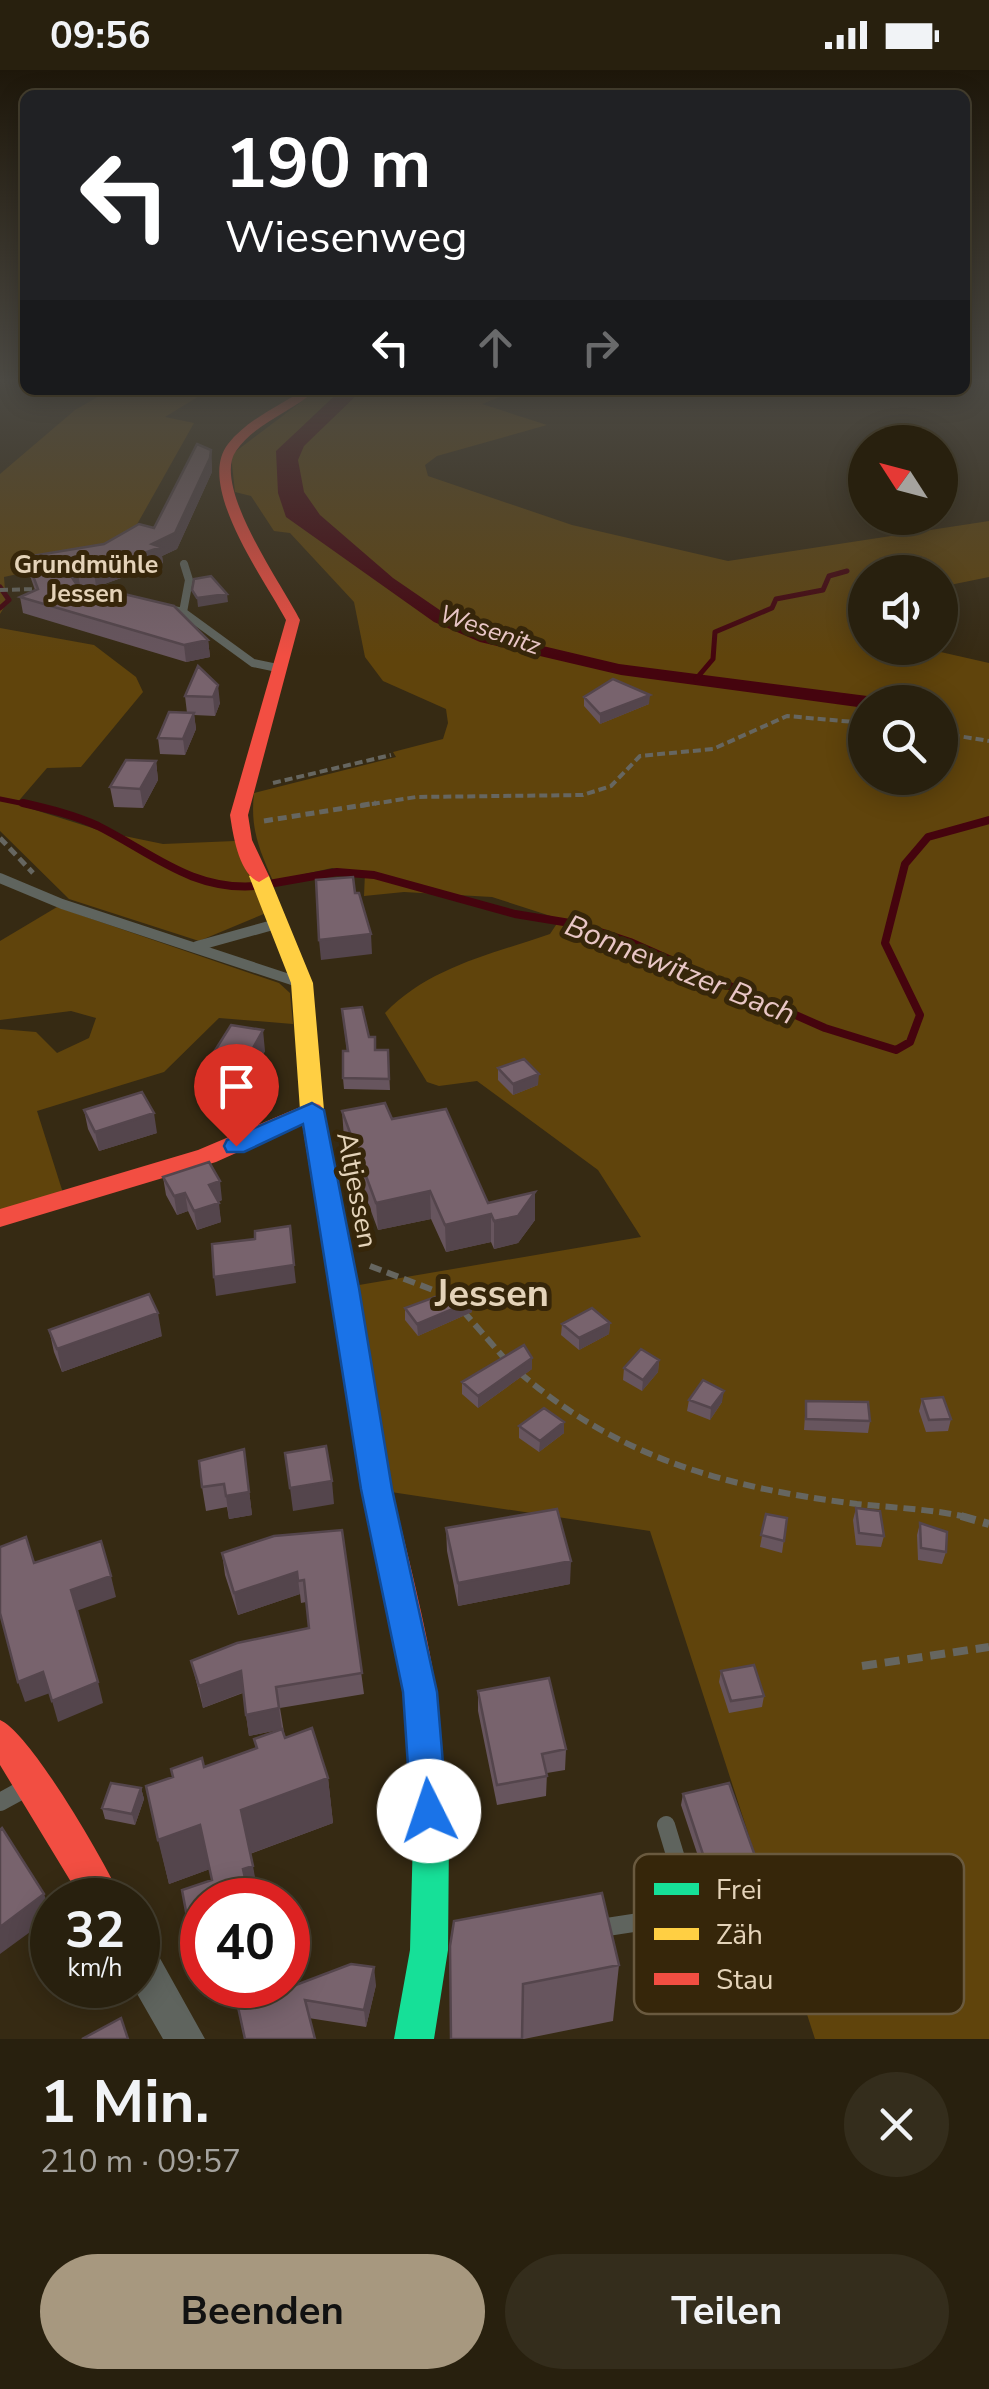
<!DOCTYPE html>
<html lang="de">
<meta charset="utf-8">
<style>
body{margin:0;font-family:"Nunito Sans",sans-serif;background:#342d1c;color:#f1f3f6;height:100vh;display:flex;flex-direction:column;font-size:38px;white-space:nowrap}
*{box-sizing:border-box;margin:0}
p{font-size:32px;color:#a5a39e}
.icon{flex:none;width:55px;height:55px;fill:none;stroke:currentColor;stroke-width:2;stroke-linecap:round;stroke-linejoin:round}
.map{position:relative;height:1969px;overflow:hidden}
.drawer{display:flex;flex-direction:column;background:#28200e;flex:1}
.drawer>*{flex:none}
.hud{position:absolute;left:20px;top:20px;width:950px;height:305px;border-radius:15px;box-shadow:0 5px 25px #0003,0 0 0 2px #443e2e;background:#202124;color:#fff;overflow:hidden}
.needle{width:65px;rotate:306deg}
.fabs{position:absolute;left:848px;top:355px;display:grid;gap:20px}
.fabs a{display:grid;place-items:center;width:110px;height:110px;border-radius:50%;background:#28200e;box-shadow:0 5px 25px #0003,0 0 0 2px #443e2e;font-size:50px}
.speed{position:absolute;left:30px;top:1808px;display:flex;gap:20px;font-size:50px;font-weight:700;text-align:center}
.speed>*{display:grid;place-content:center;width:130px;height:130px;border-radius:50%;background:#28200e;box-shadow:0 5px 25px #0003,0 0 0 2px #443e2e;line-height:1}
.speed small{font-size:25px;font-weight:400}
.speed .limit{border:15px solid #d22;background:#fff;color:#111}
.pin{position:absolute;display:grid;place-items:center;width:85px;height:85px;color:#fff;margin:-102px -42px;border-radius:50% 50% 50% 0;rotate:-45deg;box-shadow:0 0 10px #0007}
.pin .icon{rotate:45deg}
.me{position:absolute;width:110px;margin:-55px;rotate:356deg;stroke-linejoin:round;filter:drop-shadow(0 0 8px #0008)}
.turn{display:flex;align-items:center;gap:35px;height:210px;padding:0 40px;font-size:45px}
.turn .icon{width:130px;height:130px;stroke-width:2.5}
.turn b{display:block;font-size:70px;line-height:85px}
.lanes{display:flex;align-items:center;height:95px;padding:0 40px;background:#0003;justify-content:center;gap:50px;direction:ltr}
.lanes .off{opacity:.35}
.round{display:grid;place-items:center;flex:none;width:105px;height:105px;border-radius:52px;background:#342d1c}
.overview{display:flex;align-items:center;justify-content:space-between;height:170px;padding:0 40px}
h1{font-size:60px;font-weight:700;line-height:75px}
.action{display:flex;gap:20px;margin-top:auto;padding:20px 40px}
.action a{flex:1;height:115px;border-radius:60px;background:#a7987f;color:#111;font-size:40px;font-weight:700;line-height:115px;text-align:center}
.action a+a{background:#342d1c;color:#f1f3f6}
.status{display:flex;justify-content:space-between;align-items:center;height:70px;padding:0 50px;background:#28200e;direction:ltr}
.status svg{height:28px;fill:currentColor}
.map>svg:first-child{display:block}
.green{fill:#60440c;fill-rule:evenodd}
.water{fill:#45040e}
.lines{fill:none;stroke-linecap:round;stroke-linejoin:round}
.stream-far1{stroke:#45040e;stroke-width:5}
.stream{stroke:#45040e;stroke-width:8}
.path-far3{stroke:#666660;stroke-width:4;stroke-dasharray:8 4;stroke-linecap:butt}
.path-far2{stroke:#666660;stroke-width:5;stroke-dasharray:9 5;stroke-linecap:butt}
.path-far1{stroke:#666660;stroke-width:6;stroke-dasharray:12 6;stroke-linecap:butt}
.path{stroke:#666660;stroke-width:8;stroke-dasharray:15 8;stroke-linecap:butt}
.lane-far3{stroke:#5f645e;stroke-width:6}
.lane-far2{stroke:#5f645e;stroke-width:8}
.lane-far1{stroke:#5f645e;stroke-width:10}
.lane{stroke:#5f645e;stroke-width:18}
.street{fill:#5f645e;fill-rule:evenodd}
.fast{fill:#16e098;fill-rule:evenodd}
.slow{fill:#ffcf43;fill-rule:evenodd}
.jam{fill:#f24e42;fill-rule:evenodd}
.wall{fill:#67555e}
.shaded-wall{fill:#54454c}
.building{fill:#78636d;stroke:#54454c;stroke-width:2.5}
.route{fill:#1a73e8;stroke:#114b97;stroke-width:2.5}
.labels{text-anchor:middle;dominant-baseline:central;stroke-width:10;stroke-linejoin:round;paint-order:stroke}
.far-neighbourhood-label{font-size:25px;font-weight:bold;fill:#e4d3b9;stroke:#36260a}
.far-water-label{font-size:25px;font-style:italic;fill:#e9c6c6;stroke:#36260a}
.street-label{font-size:28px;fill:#e4d3b9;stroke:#36260a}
.water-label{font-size:30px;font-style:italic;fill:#e9c6c6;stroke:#36260a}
.district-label{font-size:38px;font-weight:bold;fill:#e4d3b9;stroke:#36260a}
.key{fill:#36260a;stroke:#6a5a3f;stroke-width:2.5}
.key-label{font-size:28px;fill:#e4d3b9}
</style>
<div class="status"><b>09:56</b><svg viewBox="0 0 49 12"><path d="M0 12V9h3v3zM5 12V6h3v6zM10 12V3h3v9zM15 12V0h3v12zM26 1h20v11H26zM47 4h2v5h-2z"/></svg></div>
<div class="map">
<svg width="989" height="1969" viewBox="0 0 989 1969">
<rect width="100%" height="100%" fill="#362a13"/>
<path class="green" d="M110 320H209L165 347 194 353 122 481 4 507 6 534 0 544V404L75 340Z
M317 320H341L310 349 326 354 362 320H517L482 334 547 355 437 386 425 395 428 406 572 455 728 491 989 451V507L940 517V502H865V578H923L989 593V1969H815L650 1461 391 1422 359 1215 641 1167 598 1100 477 1011 439 1016 427 1012 385 943C429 897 492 884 550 864L560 849 492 827 404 822 364 826 365 803 332 798 273 811C259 779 250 758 254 723L396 687 393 682 443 669 448 653 446 639 383 611 365 587 354 532 290 463 274 461 251 426 235 422 231 385ZM865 632H940V708H865Z
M0 558 94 575 136 607 143 622 81 697 47 698 16 734 105 762 163 774 235 771 271 841 199 871 69 829 0 761Z
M57 837 279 913 290 923 293 954 219 948 164 1002 37 1041 63 1123 0 1142V959L36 962 57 983 89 968 96 948 71 941 0 950V871Z"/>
<path class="water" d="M341 320H362L304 376 298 390 304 422 320 445 393 508 447 545 492 564 619 594 914 632H865V638L621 605 480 572 434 552 286 447 278 423 276 381Z"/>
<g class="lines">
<path class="stream-far1" d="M0 517 9 530 0 538
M696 609 713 589 715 562 772 538 776 529 823 520 829 506 847 501
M0 729 35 736"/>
<path class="stream" d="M23 733C49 739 74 745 98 756 152 783 192 821 256 816
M269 814 337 802 374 805 515 844 576 854 630 872 825 958 896 980 910 972 920 945 885 873 905 794 928 767 989 750"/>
<path class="path-far3" d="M0 520 38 519
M940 663 989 671
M273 713 391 685
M360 736 416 727 583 725 611 716 640 686 713 679 787 646 865 653"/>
<path class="path-far2" d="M264 751 376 733
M0 768 33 803"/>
<path class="path-far1" d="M370 1196 449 1226
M463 1241 505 1289
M520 1303C620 1389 728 1418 857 1434 895 1438 933 1439 971 1448"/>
<path class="path" d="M961 1446 989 1454
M862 1596 989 1577"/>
<path class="lane-far3" d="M184 493 185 497"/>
<path class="lane-far2" d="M164 538 183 542 253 593 282 599
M183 542 189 510 184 494"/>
<path class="lane-far1" d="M0 808 62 834 298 912
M197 876 280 853"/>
<path class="lane" d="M0 1732 22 1720
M594 1859 672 1847 689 1831 666 1755"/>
<path class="street" d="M138 1869 152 1874 205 1969H163L132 1915H138Z"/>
<path class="fast" d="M425 1672 437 1677 442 1689 449 1766 448 1880 434 1969H394L410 1880 413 1766 408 1689 413 1677Z"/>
<path class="slow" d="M259 800 269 806 313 913 324 1040 368 1285 364 1292 354 1296 344 1292 340 1285 300 1040 291 913 249 806Z"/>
<path class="jam" d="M304 320H316C292 342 255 353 236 381 211 416 283 516 300 550L248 745 252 770 269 806 259 812C239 804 233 765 230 745L286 550C265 510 195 416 228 374 247 350 278 336 304 320Z
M312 1032 320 1035 324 1040 320 1045 216 1092 0 1157V1139L198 1080Z
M354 1274 364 1278 368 1285C376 1330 383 1376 393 1422 404 1476 456 1658 437 1701L425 1706 413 1701C402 1675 407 1645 402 1617 383 1506 358 1396 340 1285L344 1278Z
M0 1650C30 1662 107 1795 122 1830H82L0 1695Z"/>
</g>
<path class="wall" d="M211 380 212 402 177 479 162 486 163 493 96 517 80 515 78 516 81 521 208 570 210 587 186 592 23 543 20 527 35 520 29 503 26 487 104 474 154 458Z
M198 596 220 633 215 646 194 645 196 659 185 685 160 684 158 668 187 643 185 626Z
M584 627 649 634 600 654 584 636Z
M156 691 158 710 143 738 114 737 110 717Z
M342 939 369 967 376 980H388L390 1020 344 1019 343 1008 347 981Z
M265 981 250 1009 217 1004 214 982Z
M498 998 538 1015 513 1025 498 1010Z
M84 1040 157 1063 99 1081 88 1059Z
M342 1041 392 1049 488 1133 535 1122V1150L518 1173 494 1179 491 1172 446 1182 431 1149 378 1160 344 1068Z
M163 1107 222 1130 218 1132 221 1152 197 1160 188 1141 177 1145 166 1125Z
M472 1231V1242L418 1266 405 1250V1238Z
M610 1253 609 1264 579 1280 561 1265 562 1254Z
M49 1260 162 1266 62 1302 54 1282Z
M659 1290 658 1302 642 1321 623 1310 624 1298Z
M532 1299 478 1338 462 1324V1312Z
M922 1329 951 1349 948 1361 926 1362 919 1341Z
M689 1330 722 1332 710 1350 687 1341Z
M806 1331 870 1351 868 1363 804 1360Z
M564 1352V1363L539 1382 519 1368V1356Z
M244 1379 252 1445 229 1449 227 1437 206 1441 202 1417Z
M856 1438 884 1466 881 1477 856 1475 853 1450Z
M766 1444 787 1448 782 1483 760 1477Z
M920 1453 946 1482 942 1494 918 1490 917 1465Z
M446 1458 570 1514 458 1536 447 1481Z
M342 1460 364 1624 280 1638 285 1668 312 1658 328 1708 333 1753 250 1784 259 1830H202V1915H238L205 1927 194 1884 182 1820 212 1810 210 1799 169 1814 146 1716 173 1707 171 1699 202 1688 204 1697 256 1678 254 1669 282 1659 249 1666 243 1623 203 1638 191 1591 237 1573 309 1558 306 1532 301 1533 300 1524 238 1545 225 1505 222 1483 274 1466Z
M721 1601 764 1626 762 1637 729 1643 719 1612Z
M478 1621 566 1679 565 1700 547 1703 546 1726 497 1735 478 1641Z
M141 1718 144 1729 135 1755 105 1749 102 1738Z
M683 1724 772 1850 730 1860 741 1895 739 1906 717 1911 706 1875 707 1864 723 1861 681 1735Z
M450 1876 619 1895 613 1951 524 1969H451Z
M376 1915 366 1957 238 1937Z"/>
<path class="shaded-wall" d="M211 380 212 402 177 479 162 486 163 493 96 517 94 501 152 474Z
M77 499 80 515 74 522 71 506Z
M227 524 228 532 198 537 197 528Z
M208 570 210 587 186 592 184 575Z
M218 615 220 633 215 646 213 627Z
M650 625 649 634 600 654V644Z
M194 643 196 659 185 685 183 669Z
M156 691 158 710 143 738 140 719Z
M371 864 372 884 321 890 319 870Z
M263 960 265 981 250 1009 248 987Z
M539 1004 538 1015 513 1025V1014Z
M154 1043 157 1063 99 1081 95 1062Z
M220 1111 222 1130 211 1134 209 1115Z
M430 1121 431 1149 378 1160 376 1133Z
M535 1122V1150L518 1173 494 1179V1151Z
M185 1123 188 1141 177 1145 174 1126Z
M219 1133 221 1152 197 1160 194 1141Z
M491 1144V1172L446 1182 445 1155Z
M294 1195 296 1213 216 1226 214 1207Z
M472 1231V1242L418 1266 417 1254Z
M158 1243 162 1266 62 1302 57 1279Z
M610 1253 609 1264 579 1280V1268Z
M532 1288V1299L478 1338V1326Z
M659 1290 658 1302 642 1321 643 1310Z
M724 1321 722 1332 710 1350 711 1338Z
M564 1352V1363L539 1382 540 1371Z
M244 1379 252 1445 229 1449 226 1426Z
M332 1411 334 1434 293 1441 290 1418Z
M571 1491 570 1514 458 1536V1513Z
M297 1502 300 1524 238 1545 234 1523Z
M111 1506 116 1527 76 1541 71 1520Z
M241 1601 244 1622 203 1638 199 1616Z
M43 1602 50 1623 25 1632 18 1612Z
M98 1612 103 1633 58 1652 52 1631Z
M279 1638 282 1659 249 1666 246 1645Z
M328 1708 333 1753 249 1784 241 1740Z
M141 1718 144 1729 135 1755 132 1744Z
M200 1755 210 1799 169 1814 158 1770Z
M253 1796 259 1830H249L243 1799Z
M44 1824 52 1846 0 1884V1857Z
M774 1839 772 1850 723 1862 725 1851Z
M202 1881V1915H238L205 1927 194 1884Z
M741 1895 739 1906 717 1911 719 1901Z
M374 1897 376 1915 366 1957 364 1940Z"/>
<path class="building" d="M197 374 211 380 210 388 175 463 152 474 161 477 94 501 77 499 71 506 81 521 99 518 174 536 208 570 184 575 20 527 38 519 26 487 104 474 139 454 154 458Z
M211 506 227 524 197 528 192 520 194 509Z
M198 596 218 615 213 627 185 626Z
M613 609 650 625 600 644 584 627Z
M169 642 194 643 183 669 158 668Z
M126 690 156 691 140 719 110 717Z
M353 807 355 823H359L371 864 319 870 316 810Z
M362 937 369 967H375V980H388L389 1009 343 1008V981H348L342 939Z
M231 955 263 960 248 987 214 982Z
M524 989 539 1004 513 1014 498 998Z
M142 1022 154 1043 95 1062 84 1040Z
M385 1033 392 1049 446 1039 488 1133 535 1122 518 1146 494 1151 491 1144 445 1155 430 1121 376 1133 342 1041Z
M209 1092 220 1111 209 1115 219 1133 194 1141 185 1123 174 1126 163 1107Z
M290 1156 294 1195 214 1207 212 1174 255 1169V1161Z
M465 1216 472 1231 417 1254 405 1238Z
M149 1224 158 1243 57 1279 49 1260Z
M592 1238 610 1253 579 1268 562 1254Z
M524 1275 532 1288 478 1326 462 1312Z
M641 1279 659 1290 643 1310 624 1298Z
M703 1310 724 1321 711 1338 689 1330Z
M943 1327 951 1349 929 1350 922 1329Z
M806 1331 868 1332 870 1351 806 1349Z
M544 1338 564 1352 540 1371 519 1356Z
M326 1376 332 1411 290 1418 285 1383Z
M244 1379 249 1422 226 1426 224 1414 202 1417 199 1391Z
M856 1438 880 1441 884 1466 859 1463Z
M557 1439 571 1491 458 1513 446 1458Z
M766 1444 787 1448 784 1471 761 1465Z
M920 1453 947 1462 946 1482 921 1478Z
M342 1460 362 1603 276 1617 279 1638 246 1645 241 1601 199 1616 191 1591 237 1573 309 1558 304 1510 298 1511 297 1502 234 1523 222 1483 274 1466Z
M26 1467 34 1493 101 1471 111 1506 71 1520 98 1612 52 1631 43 1602 18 1612 0 1543V1477Z
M754 1595 764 1626 731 1631 721 1601Z
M549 1608 566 1679 542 1684 547 1706 497 1715 478 1621Z
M312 1658 328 1708 241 1740 253 1796 243 1799 250 1830H202V1881L194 1884 182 1820 212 1810 200 1755 158 1770 146 1716 173 1707 171 1699 202 1688 204 1697 257 1678 254 1669 282 1659 285 1668Z
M111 1713 141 1718 132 1744 102 1738Z
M729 1713 774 1839 725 1851 683 1724Z
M2 1758 44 1824 0 1857V1760Z
M602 1823 619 1895 523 1914 522 1969H451L450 1876 454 1851Z
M351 1894 374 1897 364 1940 305 1930 315 1969H245L238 1937Z
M121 1948 128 1969H82Z"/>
<linearGradient id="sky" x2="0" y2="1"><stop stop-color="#1e170a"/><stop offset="0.53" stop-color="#4c4a44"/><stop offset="1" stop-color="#4c4a44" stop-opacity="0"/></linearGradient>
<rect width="989" height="587" fill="url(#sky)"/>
<path class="route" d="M312 1033 324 1040 359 1218 392 1419 437 1622 447 1741 441 1753 429 1759 416 1753 411 1741 403 1622 361 1419 303 1054 244 1082H227L224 1076 227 1070Z"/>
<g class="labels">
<g class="far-neighbourhood-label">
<text x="86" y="495">Grundmühle<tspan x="86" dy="29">Jessen</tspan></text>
</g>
<g class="far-water-label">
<text transform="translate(490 560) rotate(19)">Wesenitz</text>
</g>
<g class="street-label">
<text transform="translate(357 1120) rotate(79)">Altjessen</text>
</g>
<g class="water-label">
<text transform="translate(680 900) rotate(22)">Bonnewitzer Bach</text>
</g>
<g class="district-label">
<text x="492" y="1223">Jessen</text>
</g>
</g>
<rect x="634" y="1784" width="330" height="160" rx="15" class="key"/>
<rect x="654" y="1813" width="45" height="12" fill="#16e098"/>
<rect x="654" y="1858" width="45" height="12" fill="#ffcf43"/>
<rect x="654" y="1903" width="45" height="12" fill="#f24e42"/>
<g class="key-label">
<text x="716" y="1829">Frei</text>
<text x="716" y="1874">Zäh</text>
<text x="716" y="1919">Stau</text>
</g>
</svg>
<div class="fabs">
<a><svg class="needle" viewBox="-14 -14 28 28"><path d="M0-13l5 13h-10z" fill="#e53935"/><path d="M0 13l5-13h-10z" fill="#a5a39e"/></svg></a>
<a><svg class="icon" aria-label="sound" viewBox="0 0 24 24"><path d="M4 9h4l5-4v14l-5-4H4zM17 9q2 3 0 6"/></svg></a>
<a><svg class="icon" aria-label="search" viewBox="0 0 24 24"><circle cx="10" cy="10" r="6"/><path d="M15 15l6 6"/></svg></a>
</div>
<div class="speed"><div>32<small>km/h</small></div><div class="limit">40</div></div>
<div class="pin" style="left:236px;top:1076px;background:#d93025"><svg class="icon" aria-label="arrive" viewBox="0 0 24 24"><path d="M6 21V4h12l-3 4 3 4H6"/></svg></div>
<svg class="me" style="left:429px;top:1741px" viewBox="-20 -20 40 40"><circle r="19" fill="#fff"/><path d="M0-13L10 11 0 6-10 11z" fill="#1a73e8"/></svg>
<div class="hud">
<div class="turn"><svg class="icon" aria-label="left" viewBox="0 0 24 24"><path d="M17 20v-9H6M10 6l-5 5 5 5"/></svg><div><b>190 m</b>Wiesenweg</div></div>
<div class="lanes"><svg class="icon" aria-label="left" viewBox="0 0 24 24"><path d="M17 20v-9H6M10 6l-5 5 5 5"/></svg><svg class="icon off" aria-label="ahead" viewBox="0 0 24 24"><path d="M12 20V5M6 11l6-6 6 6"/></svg><svg class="icon off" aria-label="right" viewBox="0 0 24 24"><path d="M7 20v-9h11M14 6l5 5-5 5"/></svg></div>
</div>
</div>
<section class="drawer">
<div class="overview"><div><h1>1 Min.</h1><p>210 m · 09:57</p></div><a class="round"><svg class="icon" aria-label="close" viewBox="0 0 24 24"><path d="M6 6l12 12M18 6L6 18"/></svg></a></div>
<div class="action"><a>Beenden</a><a>Teilen</a></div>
</section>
